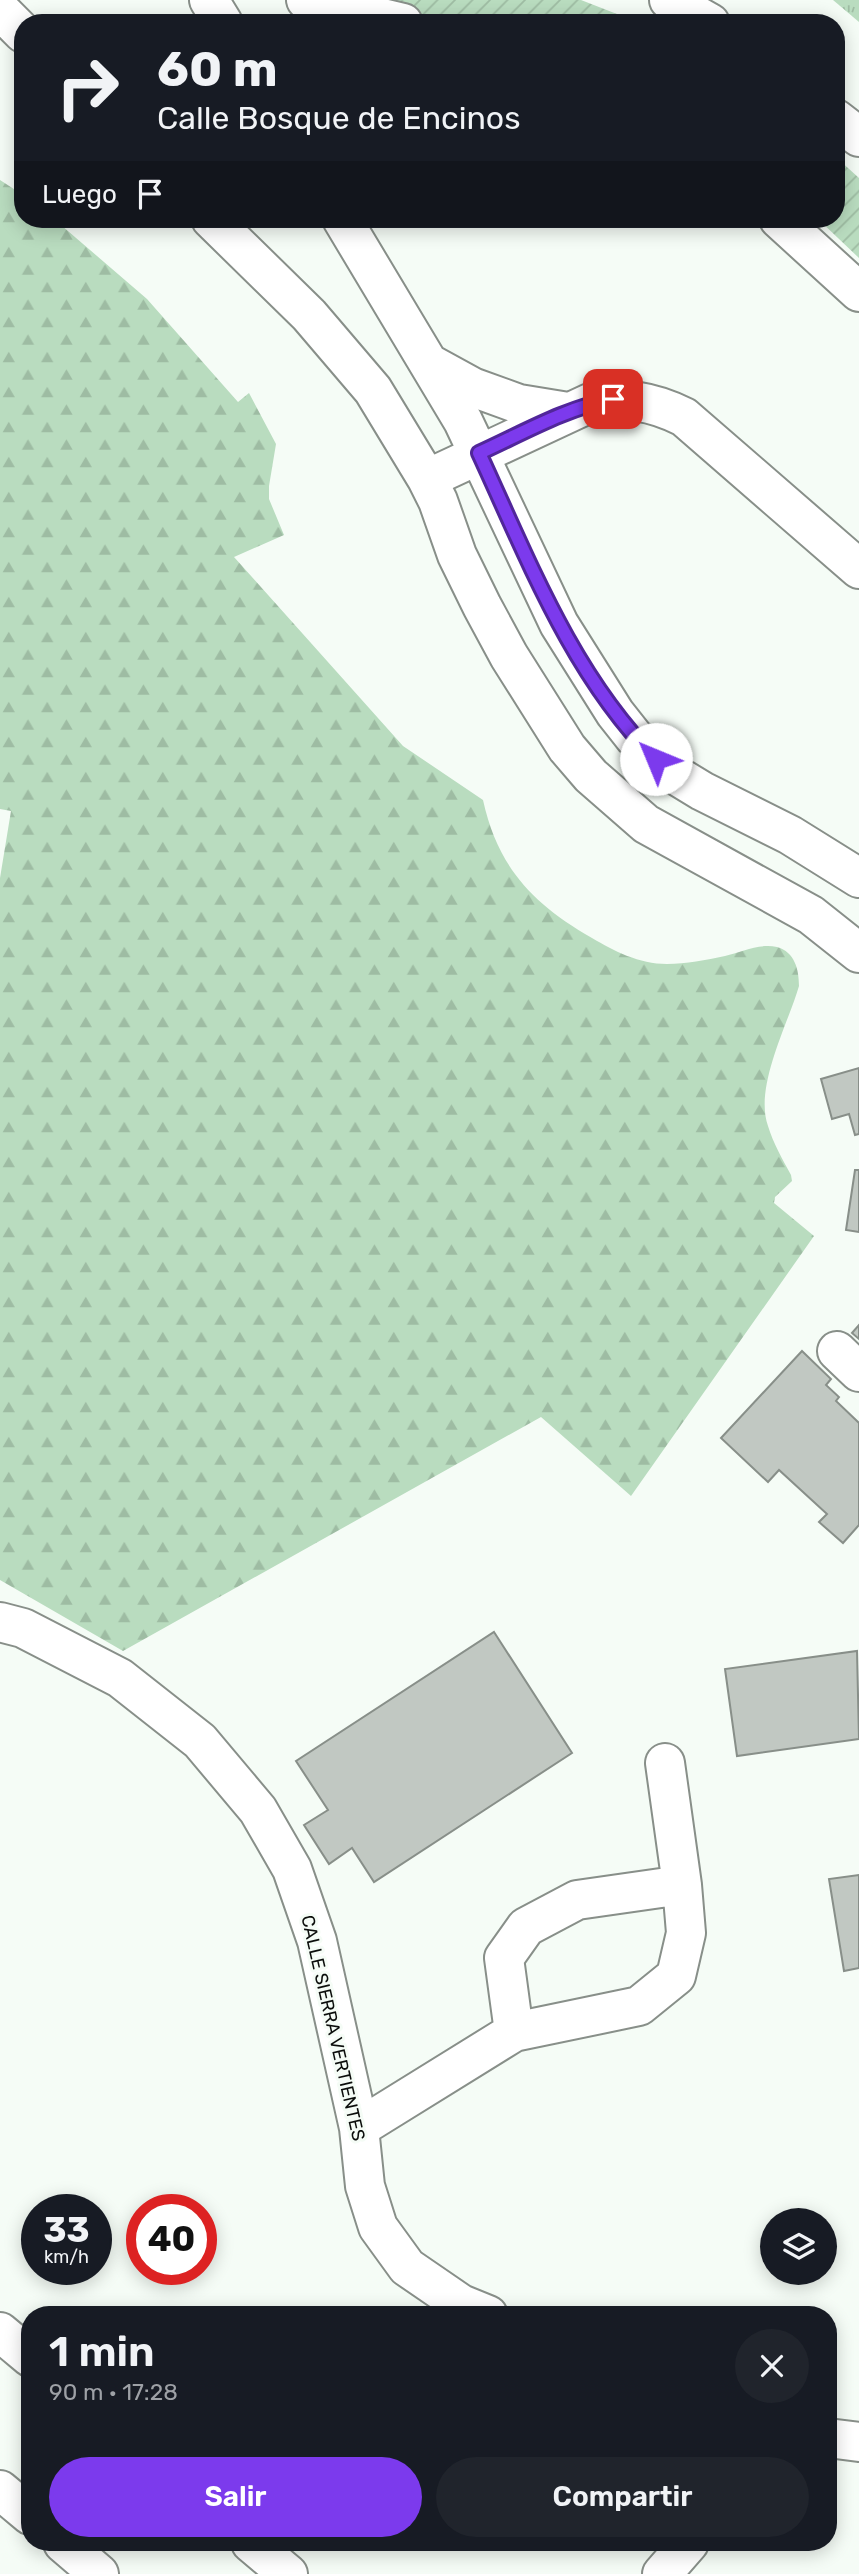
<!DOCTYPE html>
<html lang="es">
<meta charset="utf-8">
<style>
body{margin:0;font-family:Rubik,sans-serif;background:#20242c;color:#f1f3f6;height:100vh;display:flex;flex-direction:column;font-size:26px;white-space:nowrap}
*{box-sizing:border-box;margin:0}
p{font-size:23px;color:#9ea1a6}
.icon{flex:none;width:38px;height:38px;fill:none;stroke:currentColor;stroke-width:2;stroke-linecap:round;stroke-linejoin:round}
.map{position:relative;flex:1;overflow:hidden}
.sheet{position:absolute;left:21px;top:2306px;width:816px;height:245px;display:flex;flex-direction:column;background:#171b24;border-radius:28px;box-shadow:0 4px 18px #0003}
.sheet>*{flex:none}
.hud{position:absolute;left:14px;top:14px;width:831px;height:214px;border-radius:28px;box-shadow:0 4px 18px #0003;background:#171b24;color:#f1f3f6;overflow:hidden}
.tools{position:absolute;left:760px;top:2208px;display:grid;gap:14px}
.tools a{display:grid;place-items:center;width:77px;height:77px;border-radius:50%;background:#171b24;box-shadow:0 4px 18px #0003;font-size:35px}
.speed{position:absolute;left:21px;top:2194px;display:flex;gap:14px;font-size:35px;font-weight:700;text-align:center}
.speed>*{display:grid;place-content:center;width:91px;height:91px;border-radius:50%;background:#171b24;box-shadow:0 4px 18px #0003;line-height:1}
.speed small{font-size:18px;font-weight:400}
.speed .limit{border:10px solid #d22;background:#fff;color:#111}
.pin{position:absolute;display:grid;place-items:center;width:60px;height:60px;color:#fff;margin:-30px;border-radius:14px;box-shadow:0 4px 10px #0006}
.me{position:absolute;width:77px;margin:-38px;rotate:315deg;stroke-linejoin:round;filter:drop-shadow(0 0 5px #0008)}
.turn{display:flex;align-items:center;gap:24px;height:147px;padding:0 28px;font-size:32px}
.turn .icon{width:91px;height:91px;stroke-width:2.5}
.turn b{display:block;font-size:49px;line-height:60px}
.then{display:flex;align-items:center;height:66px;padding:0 28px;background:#0003;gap:14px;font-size:26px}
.round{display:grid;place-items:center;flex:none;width:74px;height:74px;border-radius:37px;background:#20242c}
.summary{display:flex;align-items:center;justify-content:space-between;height:119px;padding:0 28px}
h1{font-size:42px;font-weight:600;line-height:52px}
.cta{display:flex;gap:14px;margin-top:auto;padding:14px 28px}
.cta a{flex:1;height:80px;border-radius:42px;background:#7c3aed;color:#fff;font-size:28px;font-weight:600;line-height:80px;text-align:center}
.cta a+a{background:#20242c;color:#f1f3f6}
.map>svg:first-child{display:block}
.grass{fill:url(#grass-tufts)}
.forest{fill:url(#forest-firs)}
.garden{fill:url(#garden-furrows)}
.building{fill:#c1c8c2;stroke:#888f89;stroke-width:2}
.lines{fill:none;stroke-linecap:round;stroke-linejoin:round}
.minor-casing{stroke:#888f89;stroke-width:42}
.major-casing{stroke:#888f89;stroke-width:42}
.minor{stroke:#fff;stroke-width:38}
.major{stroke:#fff;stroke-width:38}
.route-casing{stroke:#51269a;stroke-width:18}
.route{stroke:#7c3aed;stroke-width:12}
.labels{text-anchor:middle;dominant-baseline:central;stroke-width:6;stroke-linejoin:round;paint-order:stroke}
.street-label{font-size:18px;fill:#0b0d0b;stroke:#f5fcf6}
</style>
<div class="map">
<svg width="859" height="2574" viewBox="0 0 859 2574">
<defs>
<pattern id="grass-tufts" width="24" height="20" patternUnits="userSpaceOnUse" patternTransform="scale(1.75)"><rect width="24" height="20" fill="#b9dcbf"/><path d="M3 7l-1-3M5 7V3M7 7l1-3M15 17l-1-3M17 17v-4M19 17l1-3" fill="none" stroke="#9ebca3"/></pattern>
<pattern id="forest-firs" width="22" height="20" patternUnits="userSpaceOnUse" patternTransform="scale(1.75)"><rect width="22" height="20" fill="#b9dcbf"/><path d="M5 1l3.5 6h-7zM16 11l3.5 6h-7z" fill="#9ebca3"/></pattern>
<pattern id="garden-furrows" width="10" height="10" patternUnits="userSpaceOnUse" patternTransform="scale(1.75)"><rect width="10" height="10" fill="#b9dcbf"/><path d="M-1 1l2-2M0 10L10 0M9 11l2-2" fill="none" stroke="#9ebca3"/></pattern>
</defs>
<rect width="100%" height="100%" fill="#f5fcf6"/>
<path class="grass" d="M833 0H859V22Z"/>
<path class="forest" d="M0 180 23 195V219H54L147 299 238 402 249 393 276 444 269 486V499L284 535 234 557 403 746 483 800C498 868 533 904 592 938 614 951 639 964 667 964 686 964 706 960 725 956 741 952 760 943 777 947 795 952 799 970 799 986 788 1024 754 1087 768 1126 773 1143 783 1160 791 1175L792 1181 775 1197 774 1203 814 1236 631 1496 541 1417 123 1651 0 1580V878L11 811 0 809Z"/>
<path class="garden" d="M361 0H581L640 23H457Z
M837 158 859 178V258L818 219H836Z"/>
<path class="building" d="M859 1068V1134L855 1135 849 1114 832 1119 821 1079Z
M855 1170H859V1232L846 1230Z
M859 1325V1339L852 1333Z
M802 1351 831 1379 826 1385 839 1397 836 1401 859 1423V1525L843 1543 819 1522 827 1514 779 1470 768 1482 721 1438Z
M494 1632 572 1753 374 1882 352 1848 329 1864 304 1825 328 1810 296 1761Z
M857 1651 859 1739 737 1756 725 1669Z
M859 1875V1968L844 1971 829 1879Z"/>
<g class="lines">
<g class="minor-casing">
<path id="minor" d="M209 0 223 23
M0 10 23 33
M211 219 309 315 373 390 427 479 438 501 457 555 482 606 509 656 567 748 591 776 646 824 811 915 859 953
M342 219 463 421 559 624 615 713 634 737 679 777 702 791 790 835 859 878
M430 364 472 387 519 404 568 412
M427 479 590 403C625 397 652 401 684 417L859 569
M837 1351 859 1372
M0 1622 23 1628 120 1678 200 1741 258 1810 292 1869 317 1941 359 2128 365 2186 378 2227 407 2267 461 2304 488 2315
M514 2032 504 1958 526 1927 577 1900 682 1885
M359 2128 514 2032 639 2006 676 1976 686 1933 682 1885 665 1763
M828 2438 859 2442
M662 2574 689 2543"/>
</g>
<g class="major-casing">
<path id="major" d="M306 0 403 23
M669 0 710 23
M836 119 859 137
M779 219 859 292
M0 2332 30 2357
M0 2490 30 2515
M63 2543 99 2574
M251 2543 288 2574"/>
</g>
<use href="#minor" class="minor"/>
<use href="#major" class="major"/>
</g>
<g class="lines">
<g class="route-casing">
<path id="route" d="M613 399C566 408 523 433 479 453 528 559 572 675 656 759"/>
</g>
<use href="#route" class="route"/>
</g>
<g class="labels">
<g class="street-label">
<text transform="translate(333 2028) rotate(77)">CALLE SIERRA VERTIENTES</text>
</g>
</g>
</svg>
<div class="tools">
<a><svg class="icon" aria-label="layers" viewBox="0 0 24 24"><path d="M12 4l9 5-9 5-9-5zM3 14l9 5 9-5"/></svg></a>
</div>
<div class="speed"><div>33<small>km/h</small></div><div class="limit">40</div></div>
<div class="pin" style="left:613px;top:399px;background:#d93025"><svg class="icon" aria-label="arrive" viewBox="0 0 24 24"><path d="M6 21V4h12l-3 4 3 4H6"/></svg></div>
<svg class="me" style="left:656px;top:759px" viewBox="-20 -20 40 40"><circle r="19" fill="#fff"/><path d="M0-13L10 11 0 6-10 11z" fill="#7c3aed"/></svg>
<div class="hud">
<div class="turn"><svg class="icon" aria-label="right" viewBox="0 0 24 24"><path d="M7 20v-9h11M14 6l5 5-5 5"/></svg><div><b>60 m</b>Calle Bosque de Encinos</div></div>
<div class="then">Luego<svg class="icon" aria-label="arrive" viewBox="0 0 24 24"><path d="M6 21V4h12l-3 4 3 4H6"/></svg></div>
</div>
<section class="sheet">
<div class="summary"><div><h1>1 min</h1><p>90 m · 17:28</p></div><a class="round"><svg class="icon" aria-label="close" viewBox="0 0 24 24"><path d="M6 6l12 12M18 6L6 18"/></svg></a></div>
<div class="cta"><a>Salir</a><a>Compartir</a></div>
</section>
</div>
